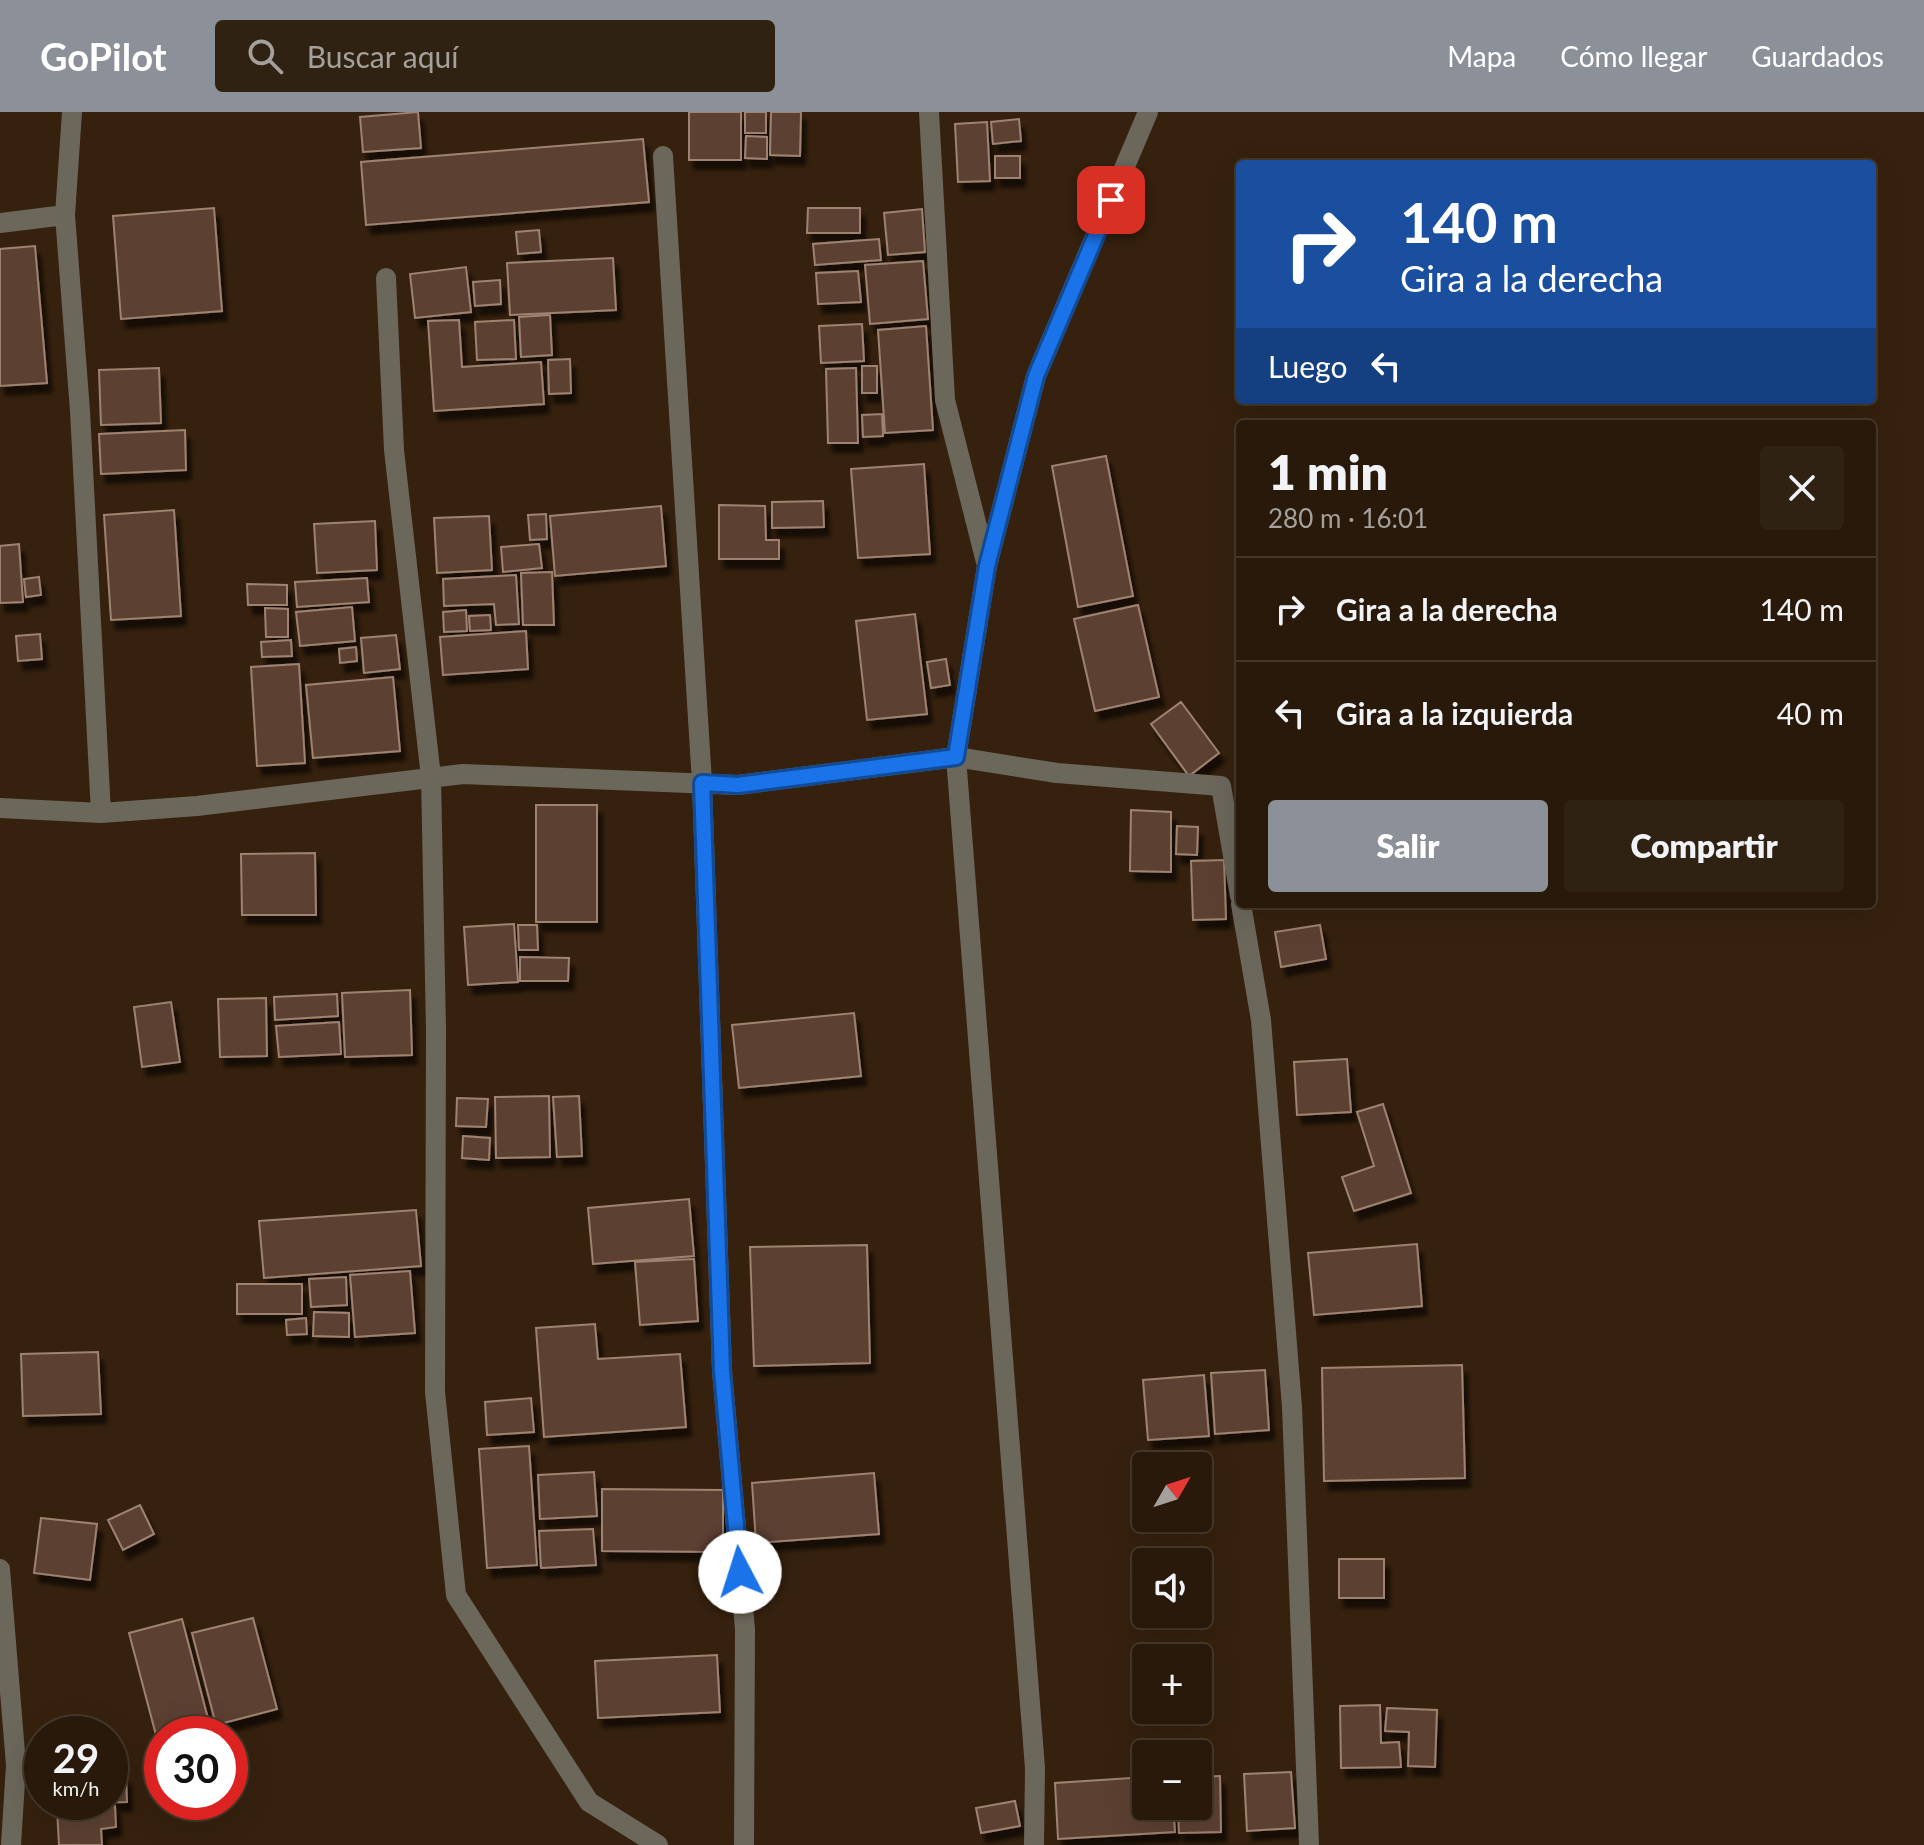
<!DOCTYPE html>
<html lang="es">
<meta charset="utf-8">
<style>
body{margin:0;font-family:Lato,sans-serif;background:#302213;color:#f1f3f6;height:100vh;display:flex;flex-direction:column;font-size:30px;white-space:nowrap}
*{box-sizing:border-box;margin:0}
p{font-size:26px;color:#a5a09c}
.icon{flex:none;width:44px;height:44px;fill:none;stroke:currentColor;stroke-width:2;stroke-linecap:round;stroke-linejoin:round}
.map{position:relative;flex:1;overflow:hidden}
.panel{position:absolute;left:1236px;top:308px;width:640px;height:488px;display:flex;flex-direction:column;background:#28190a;border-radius:8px;box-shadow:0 8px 32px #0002,0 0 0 2px #44382b}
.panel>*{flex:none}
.hud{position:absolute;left:1236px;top:48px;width:640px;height:244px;border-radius:8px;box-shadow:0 8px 32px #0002,0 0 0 2px #44382b;background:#1a4fa0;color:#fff;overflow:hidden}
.needle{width:52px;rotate:51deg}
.controls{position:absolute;left:1132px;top:1340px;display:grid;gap:16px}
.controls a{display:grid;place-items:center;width:80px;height:80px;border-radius:8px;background:#28190a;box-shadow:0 8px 32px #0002,0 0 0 2px #44382b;font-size:40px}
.speed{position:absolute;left:24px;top:1604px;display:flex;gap:16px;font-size:40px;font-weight:700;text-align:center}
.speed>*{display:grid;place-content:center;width:104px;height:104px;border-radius:50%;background:#28190a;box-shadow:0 8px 32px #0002,0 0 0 2px #44382b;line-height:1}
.speed small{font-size:20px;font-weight:400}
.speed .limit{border:12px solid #d22;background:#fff;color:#111}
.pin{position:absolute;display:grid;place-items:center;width:68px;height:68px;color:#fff;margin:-34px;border-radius:16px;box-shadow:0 4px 12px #0006}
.me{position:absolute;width:88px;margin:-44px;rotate:355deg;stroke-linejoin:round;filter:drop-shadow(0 0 6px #0008)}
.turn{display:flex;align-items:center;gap:28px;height:168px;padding:0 32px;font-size:36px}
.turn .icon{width:104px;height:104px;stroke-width:2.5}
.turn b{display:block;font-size:56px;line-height:68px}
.then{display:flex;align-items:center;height:76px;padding:0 32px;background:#0003;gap:16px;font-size:30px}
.round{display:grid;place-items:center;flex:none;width:84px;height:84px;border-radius:8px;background:#302213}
.headline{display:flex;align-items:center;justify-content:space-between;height:136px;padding:0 32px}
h1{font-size:48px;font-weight:800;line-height:60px}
.button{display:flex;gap:16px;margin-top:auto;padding:16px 32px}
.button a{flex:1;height:92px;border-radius:8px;background:#8c9099;color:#fff;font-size:32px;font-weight:800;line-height:92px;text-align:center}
.button a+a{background:#302213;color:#f1f3f6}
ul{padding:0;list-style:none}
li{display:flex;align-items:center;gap:24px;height:104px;padding:0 32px;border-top:2px solid #44382b}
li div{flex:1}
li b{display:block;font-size:30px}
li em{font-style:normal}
header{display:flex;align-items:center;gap:48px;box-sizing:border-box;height:112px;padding:0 40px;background:#8c9099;color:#fff}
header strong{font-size:38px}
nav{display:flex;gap:44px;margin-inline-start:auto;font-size:28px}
.search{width:560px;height:72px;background:#302213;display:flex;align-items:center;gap:20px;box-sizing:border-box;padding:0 28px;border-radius:8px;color:#a5a09c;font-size:30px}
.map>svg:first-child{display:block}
.building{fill:#5b4131;stroke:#9f8270;stroke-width:2;filter:url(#shadow)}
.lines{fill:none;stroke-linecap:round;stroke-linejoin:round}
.minor{stroke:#6c675b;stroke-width:20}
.route-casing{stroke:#114b97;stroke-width:20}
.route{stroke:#1a73e8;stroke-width:14}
</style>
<header>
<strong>GoPilot</strong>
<div class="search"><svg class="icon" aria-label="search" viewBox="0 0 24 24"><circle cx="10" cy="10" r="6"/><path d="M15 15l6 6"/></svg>Buscar aquí</div>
<nav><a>Mapa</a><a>Cómo llegar</a><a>Guardados</a></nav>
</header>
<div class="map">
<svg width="1924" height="1733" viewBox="0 0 1924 1733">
<defs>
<filter id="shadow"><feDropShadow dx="5" dy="9" stdDeviation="2" flood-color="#0009"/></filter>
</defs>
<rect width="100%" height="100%" fill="#36210e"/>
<path class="building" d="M418 0 421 36 363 40 360 5Z
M689 0H741V48H689Z
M745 0H766V21H745Z
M771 0H801L800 44 770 43Z
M1019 7 1021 29 993 32 991 10Z
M987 10 990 69 958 70 955 12Z
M746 24 767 25V47L745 46Z
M643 27 649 90 366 113 361 50Z
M995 44H1020V66H995Z
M214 96 222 199 121 207 113 104Z
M808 96H860V121H807Z
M922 97 925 140 888 143 884 101Z
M539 118 541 140 518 142 516 120Z
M879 127 881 148 815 153 813 132Z
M35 134 47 271 0 274V137Z
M613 146 616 198 510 203 507 151Z
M923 149 928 207 870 212 865 153Z
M466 155 471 200 415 206 410 162Z
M858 159 861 190 818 192 816 161Z
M500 168 501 192 475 194 473 170Z
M550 203 552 243 521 245 519 205Z
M459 208 462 255 541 250 544 292 434 299 428 209Z
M514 208 516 247 477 248 475 210Z
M862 212 864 249 821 251 819 214Z
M926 214 933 318 885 321 878 218Z
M570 247 571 281 549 282 548 248Z
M862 254H877V281H862Z
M159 256 161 311 101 313 99 258Z
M856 256 858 331H828L826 257Z
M882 302 883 324 863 325 862 303Z
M185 318 186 358 101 362 99 322Z
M1106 344 1133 484 1078 495 1052 354Z
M924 352 930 442 858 446 851 357Z
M823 389 824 415 772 416V390Z
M719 393 765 394 766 428H779V447H719Z
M661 394 666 454 555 464 550 404Z
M174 398 181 504 111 508 104 403Z
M546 402 547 427 530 428 528 403Z
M489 404 492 458 437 461 434 406Z
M375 409 377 458 317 461 314 412Z
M19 432 23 490 0 491V434Z
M539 432 542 456 503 460 501 435Z
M552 460 554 513H523L521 461Z
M516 463 519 512 496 513 494 492 444 494 443 467Z
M39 465 41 483 26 485 24 467Z
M367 466 369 490 297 495 295 470Z
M247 472 287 473V493H248Z
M1138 493 1159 585 1095 599 1074 507Z
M352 495 355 529 300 534 296 500Z
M265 496 288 497V525H266Z
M466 498 467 519 444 520 443 500Z
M915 502 927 602 867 608 856 509Z
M490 503 491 518 470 519 469 504Z
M526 519 528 557 443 563 440 525Z
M40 522 42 547 18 549 16 524Z
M396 523 400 557 364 561 361 526Z
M291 528 292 544 262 545 261 530Z
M356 535 357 549 340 551 339 537Z
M946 547 950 573 931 576 927 550Z
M299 552 305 651 257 654 251 555Z
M393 565 400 639 313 646 306 573Z
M1181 590 1219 641 1189 664 1151 612Z
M536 693H597V810H536Z
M1131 698 1171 700V760L1130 759Z
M1177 714 1198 715 1197 743 1176 742Z
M315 741 316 803H242L241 742Z
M1224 748 1226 807 1193 808 1191 749Z
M514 812 518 870 468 873 464 815Z
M518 813H537L538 838H519Z
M1320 813 1326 847 1281 855 1275 820Z
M520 845 569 846 568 869H520Z
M410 878 412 943 345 945 342 881Z
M337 882 338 904 275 908 274 885Z
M266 886 267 944 220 945 218 887Z
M171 890 180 950 142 955 134 895Z
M854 901 861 964 739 976 732 913Z
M339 910 341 942 279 945 276 914Z
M1347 947 1351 1000 1297 1003 1294 950Z
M549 984 550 1045 496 1046 495 985Z
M579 984 582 1044 557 1045 553 985Z
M457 986 488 987 486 1015 456 1014Z
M1383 992 1411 1081 1354 1099 1342 1065 1374 1054 1357 1000Z
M463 1024 490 1026 489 1048 462 1046Z
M689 1087 694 1144 593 1152 588 1096Z
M416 1098 421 1154 264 1166 259 1109Z
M1417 1132 1422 1194 1314 1203 1308 1141Z
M867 1133 870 1251 754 1254 750 1135Z
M694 1147 698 1209 640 1213 635 1150Z
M410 1159 415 1221 355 1225 350 1163Z
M346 1165 347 1193 311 1195 309 1167Z
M237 1172H302V1202H237Z
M314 1200 349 1201V1225L313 1224Z
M306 1206 307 1222 287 1223 286 1208Z
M595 1212 598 1247 680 1242 686 1315 544 1325 536 1216Z
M98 1240 101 1302 23 1304 21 1242Z
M1462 1253 1465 1366 1324 1369 1322 1256Z
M1265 1258 1269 1318 1215 1322 1211 1261Z
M1204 1263 1209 1324 1148 1328 1143 1268Z
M531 1286 534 1320 487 1323 485 1290Z
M529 1334 537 1453 487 1456 479 1337Z
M594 1360 597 1404 540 1407 538 1363Z
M874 1361 879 1422 756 1431 752 1371Z
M602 1377 723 1378V1440L602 1439Z
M140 1393 154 1422 123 1438 108 1408Z
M41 1406 97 1412 90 1468 34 1461Z
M593 1417 596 1453 541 1456 539 1419Z
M1339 1447H1384V1486H1339Z
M253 1506 277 1597 216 1613 192 1521Z
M182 1507 212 1622H162L161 1642 129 1521Z
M717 1543 720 1600 598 1606 595 1549Z
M1380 1593 1381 1631 1399 1630 1401 1655 1341 1656 1340 1594Z
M1387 1596 1437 1598 1435 1655 1408 1654 1409 1620 1385 1619Z
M1291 1660 1295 1716 1247 1719 1244 1662Z
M110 1664H126L127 1690 61 1691 110 1690Z
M1220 1664 1221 1720 1179 1721 1178 1694H1198V1665Z
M1146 1665V1694H1173L1175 1720 1058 1727 1055 1671Z
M1015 1689 1020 1714 981 1721 976 1696Z
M115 1694 116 1715 101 1717 102 1733H59L57 1697Z"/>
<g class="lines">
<path class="minor" d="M72 0 65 103 80 299 101 701
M929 0 945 288 986 450
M663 44 702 671 722 1259 745 1517 744 1733
M0 111 65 103
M386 166 394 338 431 665 436 917 435 1280 456 1483 589 1690 658 1733
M0 696 101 701 197 694 463 662 738 673 956 645 1057 661 1221 674 1240 784
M1241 792 1261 908 1292 1295 1309 1733
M0 1457 16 1653 11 1733
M1034 1733 1035 1656 956 645 987 454 1036 264 1148 0"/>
</g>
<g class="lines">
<g class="route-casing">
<path id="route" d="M740 1460 722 1259 702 671 738 673 956 645 987 454 1036 264 1111 88"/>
</g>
<use href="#route" class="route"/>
</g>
</svg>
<div class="controls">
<a><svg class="needle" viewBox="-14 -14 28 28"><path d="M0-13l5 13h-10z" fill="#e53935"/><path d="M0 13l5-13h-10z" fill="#a5a09c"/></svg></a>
<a><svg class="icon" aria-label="sound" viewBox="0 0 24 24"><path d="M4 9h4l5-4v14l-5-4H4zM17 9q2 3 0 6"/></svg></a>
<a>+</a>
<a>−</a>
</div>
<div class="speed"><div>29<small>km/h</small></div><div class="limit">30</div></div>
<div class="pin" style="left:1111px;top:88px;background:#d93025"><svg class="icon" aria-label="arrive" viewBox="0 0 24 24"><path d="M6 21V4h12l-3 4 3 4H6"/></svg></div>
<svg class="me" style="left:740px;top:1460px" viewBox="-20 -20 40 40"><circle r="19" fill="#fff"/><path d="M0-13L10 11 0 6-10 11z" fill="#1a73e8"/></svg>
<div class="hud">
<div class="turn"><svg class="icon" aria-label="right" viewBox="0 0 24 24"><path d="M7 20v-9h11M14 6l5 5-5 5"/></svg><div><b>140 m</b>Gira a la derecha</div></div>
<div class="then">Luego<svg class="icon" aria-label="left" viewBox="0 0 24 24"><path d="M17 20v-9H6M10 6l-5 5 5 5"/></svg></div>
</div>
<section class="panel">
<div class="headline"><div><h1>1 min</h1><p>280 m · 16:01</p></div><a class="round"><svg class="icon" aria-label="close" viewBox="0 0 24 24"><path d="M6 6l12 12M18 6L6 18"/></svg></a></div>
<ul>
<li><svg class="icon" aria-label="right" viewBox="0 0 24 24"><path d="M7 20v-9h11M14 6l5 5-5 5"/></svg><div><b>Gira a la derecha</b></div><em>140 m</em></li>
<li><svg class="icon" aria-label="left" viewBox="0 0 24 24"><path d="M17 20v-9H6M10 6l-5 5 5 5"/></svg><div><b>Gira a la izquierda</b></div><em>40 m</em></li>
</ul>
<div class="button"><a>Salir</a><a>Compartir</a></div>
</section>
</div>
